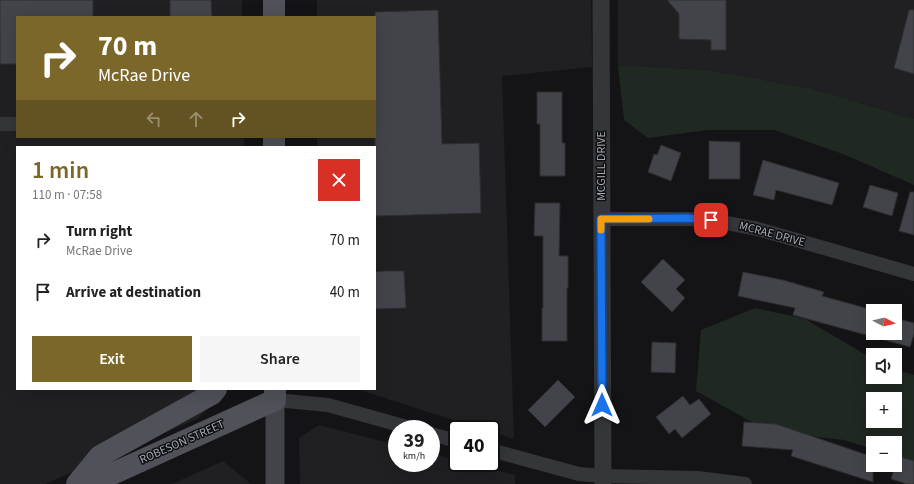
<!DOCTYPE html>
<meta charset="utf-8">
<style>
body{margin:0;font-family:"Source Sans 3",sans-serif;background:#f6f6f6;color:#222;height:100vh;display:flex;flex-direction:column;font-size:15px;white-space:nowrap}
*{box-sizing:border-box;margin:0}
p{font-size:13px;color:#767676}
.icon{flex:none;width:22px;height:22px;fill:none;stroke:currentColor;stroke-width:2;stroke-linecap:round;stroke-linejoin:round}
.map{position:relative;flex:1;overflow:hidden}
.sheet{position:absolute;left:16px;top:146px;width:360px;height:244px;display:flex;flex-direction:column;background:#fff;border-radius:0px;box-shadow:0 4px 16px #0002}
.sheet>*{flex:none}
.hud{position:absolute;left:16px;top:16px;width:360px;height:122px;border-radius:0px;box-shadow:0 4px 16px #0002;background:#7c672b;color:#fff;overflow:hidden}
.needle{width:26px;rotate:97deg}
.tools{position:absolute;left:866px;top:304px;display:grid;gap:8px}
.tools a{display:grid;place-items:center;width:36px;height:36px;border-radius:0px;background:#fff;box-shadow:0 4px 16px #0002;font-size:20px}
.speed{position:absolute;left:388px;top:420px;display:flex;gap:8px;font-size:20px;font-weight:700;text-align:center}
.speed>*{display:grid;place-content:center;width:52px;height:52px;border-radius:50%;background:#fff;box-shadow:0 4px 16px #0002;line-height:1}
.speed small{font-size:10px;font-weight:400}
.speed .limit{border:2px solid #111;border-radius:6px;background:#fff;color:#111}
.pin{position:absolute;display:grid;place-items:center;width:34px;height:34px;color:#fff;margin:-17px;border-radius:8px;box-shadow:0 2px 6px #0006}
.me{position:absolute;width:44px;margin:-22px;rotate:0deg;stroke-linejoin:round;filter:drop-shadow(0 0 3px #0008)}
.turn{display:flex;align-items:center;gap:14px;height:84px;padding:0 16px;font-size:18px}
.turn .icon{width:52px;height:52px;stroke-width:2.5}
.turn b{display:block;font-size:28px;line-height:34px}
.lanes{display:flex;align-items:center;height:38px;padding:0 16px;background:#0003;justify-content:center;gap:20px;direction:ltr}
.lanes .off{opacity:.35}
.round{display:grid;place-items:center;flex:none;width:42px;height:42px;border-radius:0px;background:#f6f6f6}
.head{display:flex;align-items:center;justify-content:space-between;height:68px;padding:0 16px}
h1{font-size:24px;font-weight:600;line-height:30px;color:#7c672b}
.button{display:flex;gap:8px;margin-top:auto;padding:8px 16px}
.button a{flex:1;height:46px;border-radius:0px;background:#7c672b;color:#fff;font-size:16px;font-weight:600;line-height:46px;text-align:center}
.button a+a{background:#f6f6f6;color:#222}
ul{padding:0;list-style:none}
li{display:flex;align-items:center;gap:12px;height:52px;padding:0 16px}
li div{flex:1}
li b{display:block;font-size:15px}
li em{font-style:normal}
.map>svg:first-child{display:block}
.built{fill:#202023}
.green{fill:#202822;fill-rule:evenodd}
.building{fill:#434449;stroke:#2e2e32}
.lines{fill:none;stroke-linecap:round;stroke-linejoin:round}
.minor{stroke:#35363a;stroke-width:14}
.tertiary{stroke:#35363a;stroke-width:17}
.secondary{stroke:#43444a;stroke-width:19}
.primary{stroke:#515259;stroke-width:22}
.route-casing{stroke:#114b97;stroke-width:10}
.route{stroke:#1a73e8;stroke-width:7}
.slow{stroke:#f59e0b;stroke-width:7}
.labels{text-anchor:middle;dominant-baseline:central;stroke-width:3;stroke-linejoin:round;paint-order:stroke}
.street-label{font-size:12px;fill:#a6aab5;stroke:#0f0f11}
</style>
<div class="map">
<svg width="914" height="484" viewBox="0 0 914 484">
<rect width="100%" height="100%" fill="#141416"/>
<path class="built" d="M0 0H242V17H17V137H244V147H17V389H227L197 419 45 484H0Z
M317 0H591L592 67 502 76 514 439 491 432V429H481L357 389H375V147H317V137H375V17H317Z
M618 0H914V119L810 88 705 70 618 65Z
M319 425 397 445V463H431V453L457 460V463H469L515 475V484H300L299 438Z
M223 461 251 484H172Z"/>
<path class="green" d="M618 65 705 70 810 88 914 119V185L843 154 774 130H708L648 138 624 120Z
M755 308 805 319 873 359V377H895V369L914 375V463L895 456V443H873V449L844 440 768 431 696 391 701 330ZM873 399H895V421H873Z"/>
<path class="building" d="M0 0H93V17H17V64H0Z
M170 0H211L212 17H170Z
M667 0H726V50H711V40L679 39V14Z
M438 10 442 144 479 143 481 213 375 216V12Z
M909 10H914V74L894 68Z
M537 92H562V143H565V176H540V124H537Z
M709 141 740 142V179H709Z
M661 145 681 153 671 181 648 172 654 154 657 155Z
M763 160 839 183 832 205 776 190 774 200 753 195Z
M870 185 898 193 892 216 863 207Z
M910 192H914V235L899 231Z
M535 203H560L559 256H568V288H567V341H542V308H543V236H534Z
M663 259 685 280 676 289 685 298 672 312 641 282Z
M384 271H404L406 308 375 309V272Z
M743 272 783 280 824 292 822 296 873 310V333H895V318L914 323V334L910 347 793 315 795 308 738 296Z
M652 342 676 343 675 373 651 372Z
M558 380 575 397 545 427 528 410Z
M683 396 690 405 699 399 711 414 682 438 675 429 669 434 656 417Z
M744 422 776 424 873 457V482L791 456 793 450 742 446Z
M898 456 914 461V484H907L891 479Z"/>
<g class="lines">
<path class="minor" d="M0 124H17
M601 219H687L711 220 758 229 914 274
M275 400 328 405 414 429
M431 434 457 441
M491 450 579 474 603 476 698 478 745 484"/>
<path class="tertiary" d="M601 0 603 484"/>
<path class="secondary" d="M275 400V484"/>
<path class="primary" d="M274 0V17
M274 147V137
M77 484 100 456 212 394 216 389
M90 484 275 400V389"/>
</g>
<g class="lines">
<g class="route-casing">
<path id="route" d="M602 405 601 219 687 218 711 220"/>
</g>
<use href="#route" class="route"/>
<path class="slow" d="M601 230V219H649"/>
</g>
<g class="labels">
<g class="street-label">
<text transform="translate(601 166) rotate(-90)">MCGILL DRIVE</text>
<text transform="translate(772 234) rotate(15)">MCRAE DRIVE</text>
<text transform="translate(182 442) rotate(-24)">ROBESON STREET</text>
</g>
</g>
</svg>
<div class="tools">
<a><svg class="needle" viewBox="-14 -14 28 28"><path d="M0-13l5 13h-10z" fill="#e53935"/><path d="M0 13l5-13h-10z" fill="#767676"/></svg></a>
<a><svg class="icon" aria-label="sound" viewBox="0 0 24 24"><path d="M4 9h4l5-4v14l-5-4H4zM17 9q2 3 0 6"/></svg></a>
<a>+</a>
<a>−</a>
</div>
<div class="speed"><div>39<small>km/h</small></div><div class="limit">40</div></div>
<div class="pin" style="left:711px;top:220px;background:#d93025"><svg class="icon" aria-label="arrive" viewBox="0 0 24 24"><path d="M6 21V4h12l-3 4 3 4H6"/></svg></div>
<svg class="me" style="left:602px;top:405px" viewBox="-20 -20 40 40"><path d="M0-17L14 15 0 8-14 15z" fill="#1a73e8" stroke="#fff" stroke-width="4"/></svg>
<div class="hud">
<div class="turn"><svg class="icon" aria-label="right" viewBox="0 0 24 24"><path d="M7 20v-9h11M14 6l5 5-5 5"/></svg><div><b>70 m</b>McRae Drive</div></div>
<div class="lanes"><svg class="icon off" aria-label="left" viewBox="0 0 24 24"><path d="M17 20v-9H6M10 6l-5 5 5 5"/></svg><svg class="icon off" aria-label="ahead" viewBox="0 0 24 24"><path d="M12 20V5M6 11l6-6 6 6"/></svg><svg class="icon" aria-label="right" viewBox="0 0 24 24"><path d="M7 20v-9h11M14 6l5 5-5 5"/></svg></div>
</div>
<section class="sheet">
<div class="head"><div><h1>1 min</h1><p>110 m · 07:58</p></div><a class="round" style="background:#d93025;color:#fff"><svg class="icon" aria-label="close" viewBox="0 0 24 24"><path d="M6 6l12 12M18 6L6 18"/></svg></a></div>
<ul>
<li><svg class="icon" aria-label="right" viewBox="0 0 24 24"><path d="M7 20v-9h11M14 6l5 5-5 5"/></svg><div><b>Turn right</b><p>McRae Drive</p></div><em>70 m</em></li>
<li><svg class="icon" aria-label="arrive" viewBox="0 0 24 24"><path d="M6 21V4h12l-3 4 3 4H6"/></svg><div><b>Arrive at destination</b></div><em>40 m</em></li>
</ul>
<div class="button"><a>Exit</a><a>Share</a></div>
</section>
</div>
